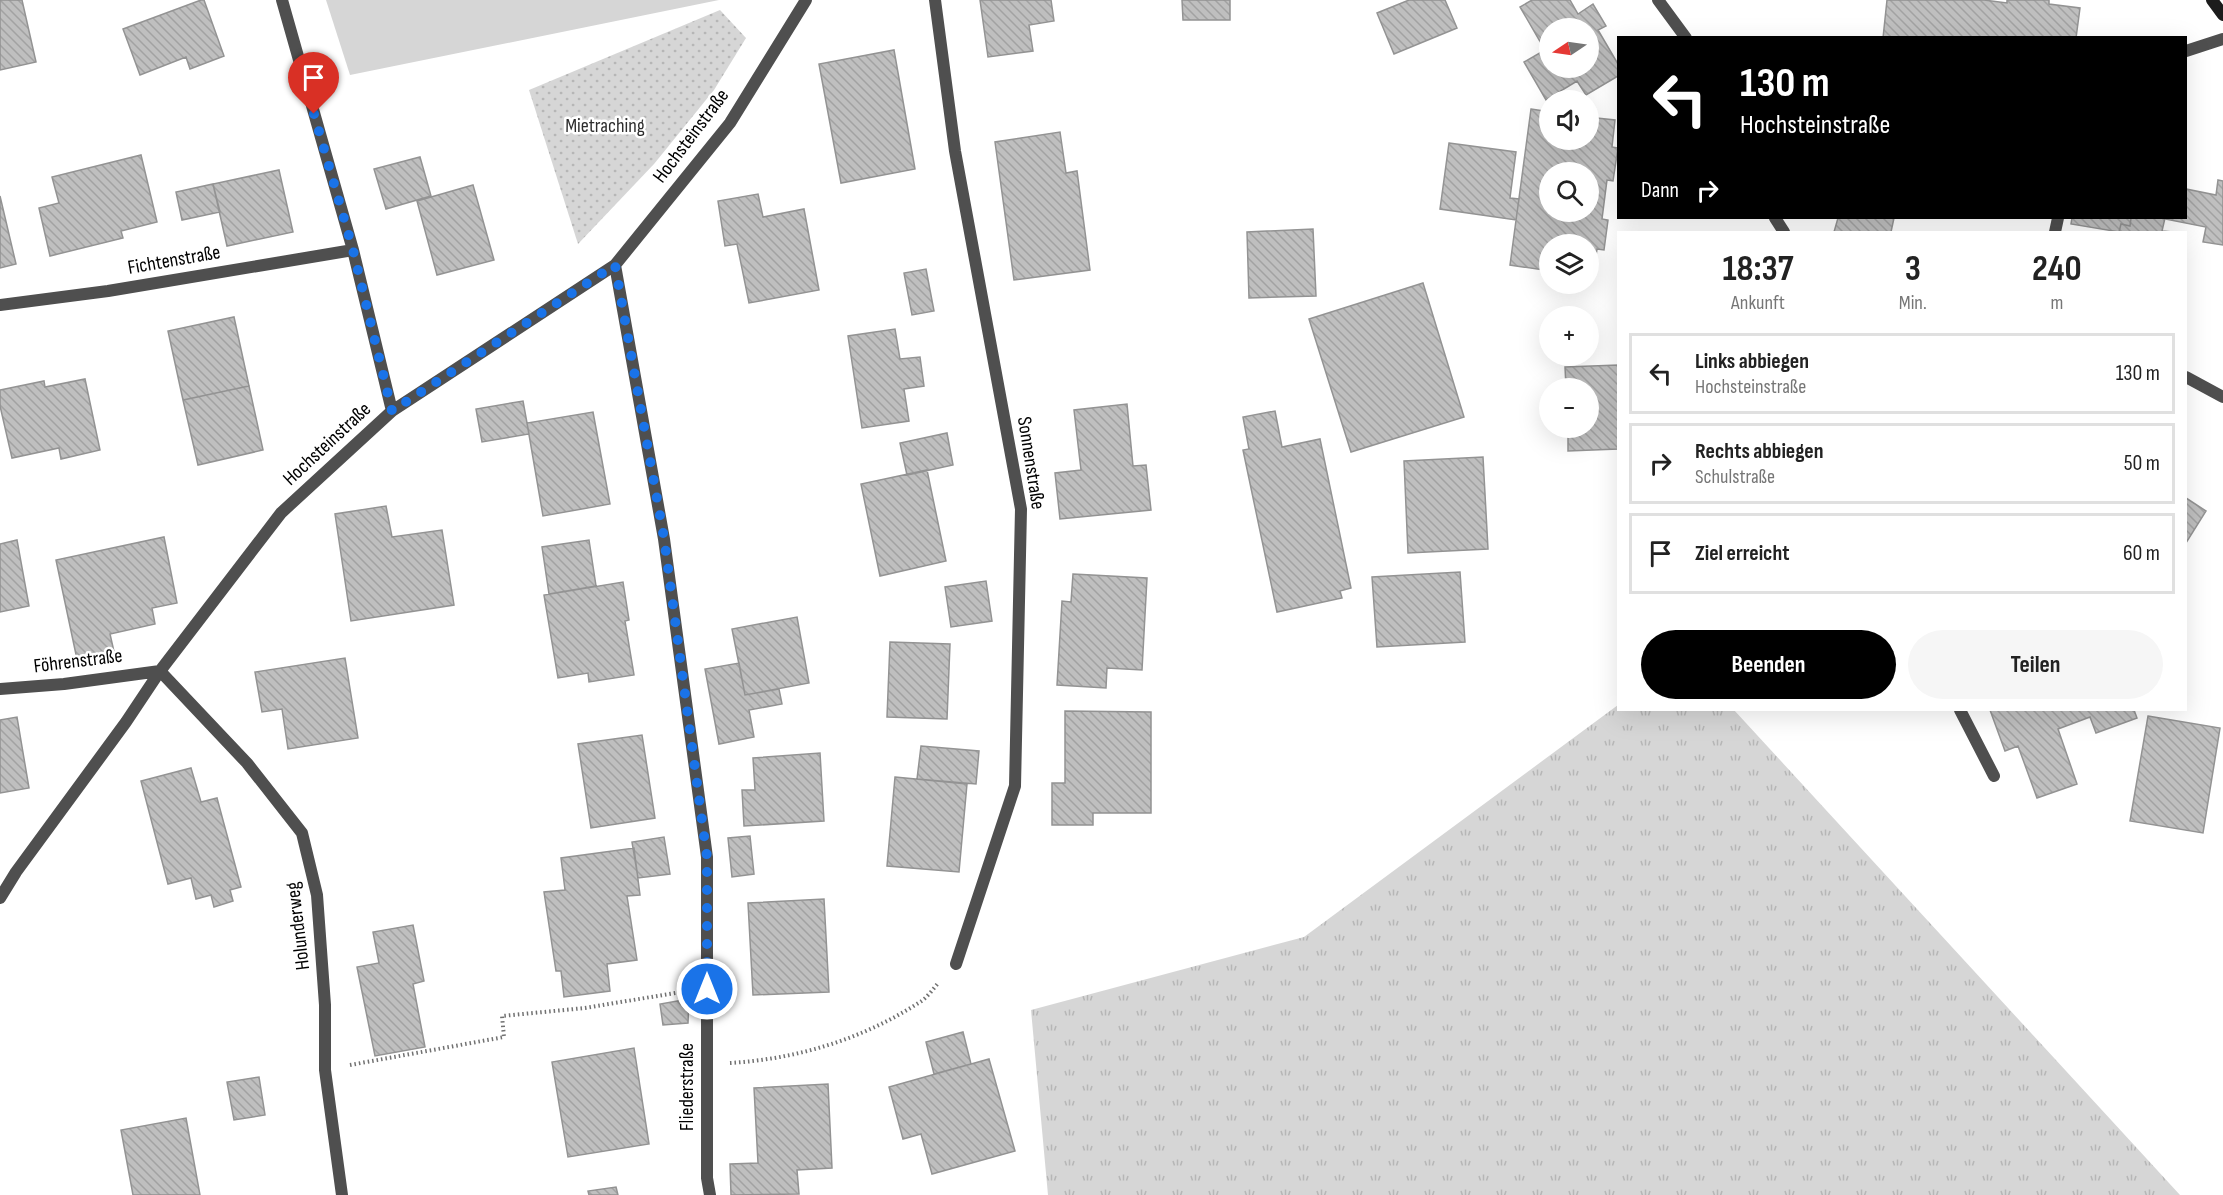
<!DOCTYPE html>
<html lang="de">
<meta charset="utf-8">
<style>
body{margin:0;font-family:"Sofia Sans Condensed",sans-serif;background:#f6f6f6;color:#222;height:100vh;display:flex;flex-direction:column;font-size:22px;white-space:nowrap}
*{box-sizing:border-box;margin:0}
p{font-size:20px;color:#767676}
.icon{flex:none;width:33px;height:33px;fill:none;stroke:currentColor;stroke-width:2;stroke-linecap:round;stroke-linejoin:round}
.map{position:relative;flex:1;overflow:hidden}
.panel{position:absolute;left:1617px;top:231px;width:570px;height:480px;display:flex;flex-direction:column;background:#fff;border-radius:0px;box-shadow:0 6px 24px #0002}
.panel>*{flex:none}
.top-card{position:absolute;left:1617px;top:36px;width:570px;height:183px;border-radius:0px;box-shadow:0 6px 24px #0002;background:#000;color:#fff;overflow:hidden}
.needle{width:39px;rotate:257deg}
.tools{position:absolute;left:1539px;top:18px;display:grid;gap:12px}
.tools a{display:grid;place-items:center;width:60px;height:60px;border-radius:50%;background:#fff;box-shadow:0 6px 24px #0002;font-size:30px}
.pin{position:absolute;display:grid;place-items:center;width:51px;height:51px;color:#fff;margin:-62px -26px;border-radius:50% 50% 50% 0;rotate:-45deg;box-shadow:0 0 6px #0007}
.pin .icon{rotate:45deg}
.me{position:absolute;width:66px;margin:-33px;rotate:0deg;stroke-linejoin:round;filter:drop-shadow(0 0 4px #0008)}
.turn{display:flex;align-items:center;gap:21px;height:126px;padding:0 24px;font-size:27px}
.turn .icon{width:78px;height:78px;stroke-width:2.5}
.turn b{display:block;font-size:42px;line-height:51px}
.then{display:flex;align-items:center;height:57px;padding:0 24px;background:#0003;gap:12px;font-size:22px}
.eta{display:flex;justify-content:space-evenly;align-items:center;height:102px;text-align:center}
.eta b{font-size:36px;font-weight:700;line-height:42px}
.button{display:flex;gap:12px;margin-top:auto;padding:12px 24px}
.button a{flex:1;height:69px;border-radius:36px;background:#000;color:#fff;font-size:24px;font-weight:700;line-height:69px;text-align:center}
.button a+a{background:#f6f6f6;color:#222}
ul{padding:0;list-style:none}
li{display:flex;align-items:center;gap:18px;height:81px;margin:0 12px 9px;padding:0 12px;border:3px solid #e0e0e0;border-radius:0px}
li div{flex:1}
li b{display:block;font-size:22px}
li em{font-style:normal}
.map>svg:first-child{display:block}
.grass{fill:url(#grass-tufts)}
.park{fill:url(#park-dots)}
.pitch{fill:#d6d6d6}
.building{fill:url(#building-back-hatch);stroke:#939393;stroke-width:1.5;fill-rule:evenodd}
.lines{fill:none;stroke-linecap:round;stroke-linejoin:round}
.path{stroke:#717171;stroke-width:4;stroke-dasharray:1.5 3;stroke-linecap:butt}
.minor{stroke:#4f4f4f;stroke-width:12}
.secondary{stroke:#1c1c1c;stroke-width:12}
.route{stroke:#1a73e8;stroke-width:10;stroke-dasharray:0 18}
.labels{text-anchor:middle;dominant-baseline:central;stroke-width:5;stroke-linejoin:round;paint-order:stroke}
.park-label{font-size:20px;fill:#2d2d2d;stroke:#fff}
.street-label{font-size:20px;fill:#000;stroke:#fff}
</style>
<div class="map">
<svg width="2223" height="1195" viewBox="0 0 2223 1195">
<defs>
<pattern id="grass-tufts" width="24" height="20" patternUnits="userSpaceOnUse" patternTransform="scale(1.5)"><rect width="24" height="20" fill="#d6d6d6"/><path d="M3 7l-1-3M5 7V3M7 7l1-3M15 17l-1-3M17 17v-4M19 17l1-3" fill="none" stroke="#b6b6b6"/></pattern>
<pattern id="park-dots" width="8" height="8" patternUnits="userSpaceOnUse" patternTransform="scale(1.5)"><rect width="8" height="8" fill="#d6d6d6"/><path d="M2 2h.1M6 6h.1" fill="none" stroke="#b6b6b6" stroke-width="1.8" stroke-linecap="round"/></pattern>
<pattern id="building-back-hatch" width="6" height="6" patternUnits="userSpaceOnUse" patternTransform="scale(1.5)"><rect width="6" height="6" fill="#bfbfbf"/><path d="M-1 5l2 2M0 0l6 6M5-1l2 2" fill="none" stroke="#a2a2a2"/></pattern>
</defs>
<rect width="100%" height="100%" fill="#fff"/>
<path class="grass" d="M1618 705V710H1734L2180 1195H1048L1031 1010 1304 937Z"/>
<path class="park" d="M720 10 746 38 714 90 654 164 578 244 529 90Z"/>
<path class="pitch" d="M326 0H719L350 75Z"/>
<path class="building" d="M0 0H22L36 62 0 70Z
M201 0H204L224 56 190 69 186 57 140 75 123 29Z
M980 0H1051L1054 21 1029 25 1033 51 988 57Z
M1182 0H1230V20H1183Z
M1409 0H1445L1457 28 1394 54 1377 13Z
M1532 0H1570L1578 14 1593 4 1606 26 1598 30 1618 64V76L1586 95 1577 81 1546 100 1524 62 1545 50 1520 7ZM1550 28H1588V68H1550Z
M1887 0H1984L2007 3V0H2049V4L2080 8 2076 38H1883Z
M894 50 915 169 841 183 819 64Z
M1531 109 1550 112V140H1588V117L1615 120 1612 147 1618 148 1613 181 1607 180 1602 219 1608 220 1604 250 1597 249 1593 277 1588 276V244H1550V271L1510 265ZM1550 172H1588V212H1550Z
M1060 132 1066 173 1077 171 1090 270 1014 280 995 142Z
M1449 143 1516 152 1510 198 1519 199 1516 220 1440 209Z
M141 155 157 222 121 231 123 238 50 256 39 208 59 203 52 177Z
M420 157 431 196 386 209 374 169Z
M279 170 293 232 227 246 213 184Z
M2218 180 2223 181V245L2203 242 2206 227 2165 219V218H2186V189L2216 195Z
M213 184 220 212 182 220 176 192Z
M473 185 494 260 437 275 417 201Z
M758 194 763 217 804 209 819 290 749 303 737 244 725 246 718 201Z
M0 196 16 264 0 268Z
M1838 218H1894L1891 232H1834Z
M2072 218H2131L2130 226 2121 224 2119 232 2071 224Z
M2131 218H2165L2162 231 2173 232H2119L2121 224 2130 226Z
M1313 229 1316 296 1249 298 1247 232Z
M926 269 934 311 912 315 904 273Z
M1423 283 1464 417 1351 452 1309 319Z
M234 317 249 386 183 400 168 331Z
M895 329 900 359 920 357 924 386 904 389 909 421 862 428 848 336Z
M1618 365V449L1568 451V428H1588V388H1566L1565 367Z
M85 379 100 450 61 459 59 448 12 458 0 406V390L44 381 45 387Z
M249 386 263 450 198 465 183 400Z
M523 401 529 434 482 442 476 409Z
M1127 404 1133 466 1146 465 1151 510 1060 519 1055 473 1081 470 1074 410Z
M1275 411 1282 447 1320 439 1351 588 1340 591 1342 598 1277 612 1243 450 1249 449 1243 417Z
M593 412 610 504 543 516 527 423Z
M947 433 953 465 907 475 900 443Z
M1483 457 1488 549 1408 553 1404 461Z
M927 470 946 561 880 576 861 484Z
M2186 498 2206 511 2186 543Z
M386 506 392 537 442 530 454 605 351 621 335 514Z
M164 537 177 603 152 608 155 624 110 634 115 656 78 664 56 560Z
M17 540 29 606 0 612V544Z
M589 540 596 586 549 594 542 547Z
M1460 572 1465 642 1377 647 1372 577Z
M1073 574 1147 578 1142 670 1107 668 1106 688 1057 685 1062 601 1071 602Z
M986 581 992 621 951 627 945 587Z
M623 582 629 620 625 621 634 675 589 682 588 673 558 678 544 595Z
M797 617 809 683 745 695 732 629Z
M890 642 950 644 947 719 887 717Z
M345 658 358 738 288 749 282 709 262 712 255 672Z
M739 663 745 695 779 689 782 704 749 710 754 737 719 744 705 669Z
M1990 710H2134L2137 718 2096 733 2090 717 2058 729 2077 784 2037 798 2018 746 2005 751Z
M1065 711 1151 712V813H1093V825H1052V783H1065Z
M2148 716 2220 728 2203 833 2130 821Z
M17 717 29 788 0 793V720Z
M642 735 655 818 591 828 578 744Z
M921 746 979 751 976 784 917 779Z
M820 753 824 821 744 826 742 790H755L753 758Z
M191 768 201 802 217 798 241 887 230 890 233 901 214 907 211 895 196 899 191 878 168 884 141 781Z
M895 777 967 784 959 872 887 866Z
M750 836 754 874 732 877 728 838Z
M664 837 670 874 638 878 632 842Z
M634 848 640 895 627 896 637 960 607 964 610 991 564 997 561 971H556L544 892 565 890 561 858Z
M824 899 829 992 753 995 748 903Z
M413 925 424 981 413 984 425 1047 375 1056 357 967 379 963 373 932Z
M689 999 688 1023 663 1025 660 1004Z
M963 1032 971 1064 934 1074 926 1042Z
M634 1048 649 1144 568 1157 552 1062Z
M989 1059 1015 1151 932 1174 921 1134 903 1139 889 1087Z
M259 1077 265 1115 234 1120 227 1082Z
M828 1084 832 1168 797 1170 799 1194 731 1195 730 1164 758 1163 754 1088Z
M186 1118 200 1195H133L121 1130Z
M616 1187 618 1195H589L588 1191Z"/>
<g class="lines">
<path class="path" d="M730 1063C797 1059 863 1039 920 1002 927 998 933 989 939 982
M350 1065 504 1037 502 1016 585 1008 681 992"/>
<path class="minor" d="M282 0 353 250 392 411
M935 0 955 151 1021 509 1015 786 956 964
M1658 0 1686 38
M2186 51 2223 39
M1775 218 1784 232
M2055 232 2058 218
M615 265 664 539 707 857V1178L710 1195
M0 305 108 291 353 250
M2186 377 2223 397
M0 689 64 684 160 671 247 763 302 833 317 895 325 1005V1070L342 1195
M1960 710 1994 776
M0 898 16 872 126 722 160 671 281 513 392 411 615 265 730 123 806 0"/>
<path class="secondary" d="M2212 0 2223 15"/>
</g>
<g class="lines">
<path class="route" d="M314 114 353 250 392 411 615 265 664 538 703 828 707 857V989"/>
</g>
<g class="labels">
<g class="park-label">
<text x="605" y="126">Mietraching</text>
</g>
<g class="street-label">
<text transform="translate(691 136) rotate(-53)">Hochsteinstraße</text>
<text transform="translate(174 260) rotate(-10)">Fichtenstraße</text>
<text transform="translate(327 444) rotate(-43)">Hochsteinstraße</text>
<text transform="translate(1031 463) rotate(81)">Sonnenstraße</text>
<text transform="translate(78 661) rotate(-7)">Föhrenstraße</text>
<text transform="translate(298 926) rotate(-97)">Holunderweg</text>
<text transform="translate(687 1087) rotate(-90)">Fliederstraße</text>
</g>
</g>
</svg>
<div class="tools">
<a><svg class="needle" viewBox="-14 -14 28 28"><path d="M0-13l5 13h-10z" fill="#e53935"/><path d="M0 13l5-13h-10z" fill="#767676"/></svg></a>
<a><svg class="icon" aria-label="sound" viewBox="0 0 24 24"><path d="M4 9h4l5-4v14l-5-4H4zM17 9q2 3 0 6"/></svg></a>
<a><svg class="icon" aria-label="search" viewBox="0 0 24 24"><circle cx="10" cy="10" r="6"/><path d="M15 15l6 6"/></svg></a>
<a><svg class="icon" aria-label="layers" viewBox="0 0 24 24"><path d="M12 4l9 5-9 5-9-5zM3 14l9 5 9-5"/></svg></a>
<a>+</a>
<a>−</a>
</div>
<div class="pin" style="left:314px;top:114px;background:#d93025"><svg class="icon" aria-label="arrive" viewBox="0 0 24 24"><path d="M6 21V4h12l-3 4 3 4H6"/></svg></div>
<svg class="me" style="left:707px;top:989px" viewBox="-20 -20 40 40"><circle r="17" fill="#1a73e8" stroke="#fff" stroke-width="3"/><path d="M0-11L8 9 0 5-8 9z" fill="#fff"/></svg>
<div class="top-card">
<div class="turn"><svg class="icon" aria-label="left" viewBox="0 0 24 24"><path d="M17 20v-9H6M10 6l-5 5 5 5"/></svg><div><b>130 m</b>Hochsteinstraße</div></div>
<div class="then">Dann<svg class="icon" aria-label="right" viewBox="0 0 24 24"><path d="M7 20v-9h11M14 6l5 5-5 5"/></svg></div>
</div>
<section class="panel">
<div class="eta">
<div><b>18:37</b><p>Ankunft</p></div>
<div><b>3</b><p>Min.</p></div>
<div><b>240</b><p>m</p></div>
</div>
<ul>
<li><svg class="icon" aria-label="left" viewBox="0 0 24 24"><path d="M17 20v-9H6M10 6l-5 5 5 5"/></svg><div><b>Links abbiegen</b><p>Hochsteinstraße</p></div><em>130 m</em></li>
<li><svg class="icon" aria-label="right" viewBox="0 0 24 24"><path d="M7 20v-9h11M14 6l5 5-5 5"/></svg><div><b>Rechts abbiegen</b><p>Schulstraße</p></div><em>50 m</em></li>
<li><svg class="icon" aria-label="arrive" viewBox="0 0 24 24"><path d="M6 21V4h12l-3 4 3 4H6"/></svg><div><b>Ziel erreicht</b></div><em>60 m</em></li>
</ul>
<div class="button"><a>Beenden</a><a>Teilen</a></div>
</section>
</div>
